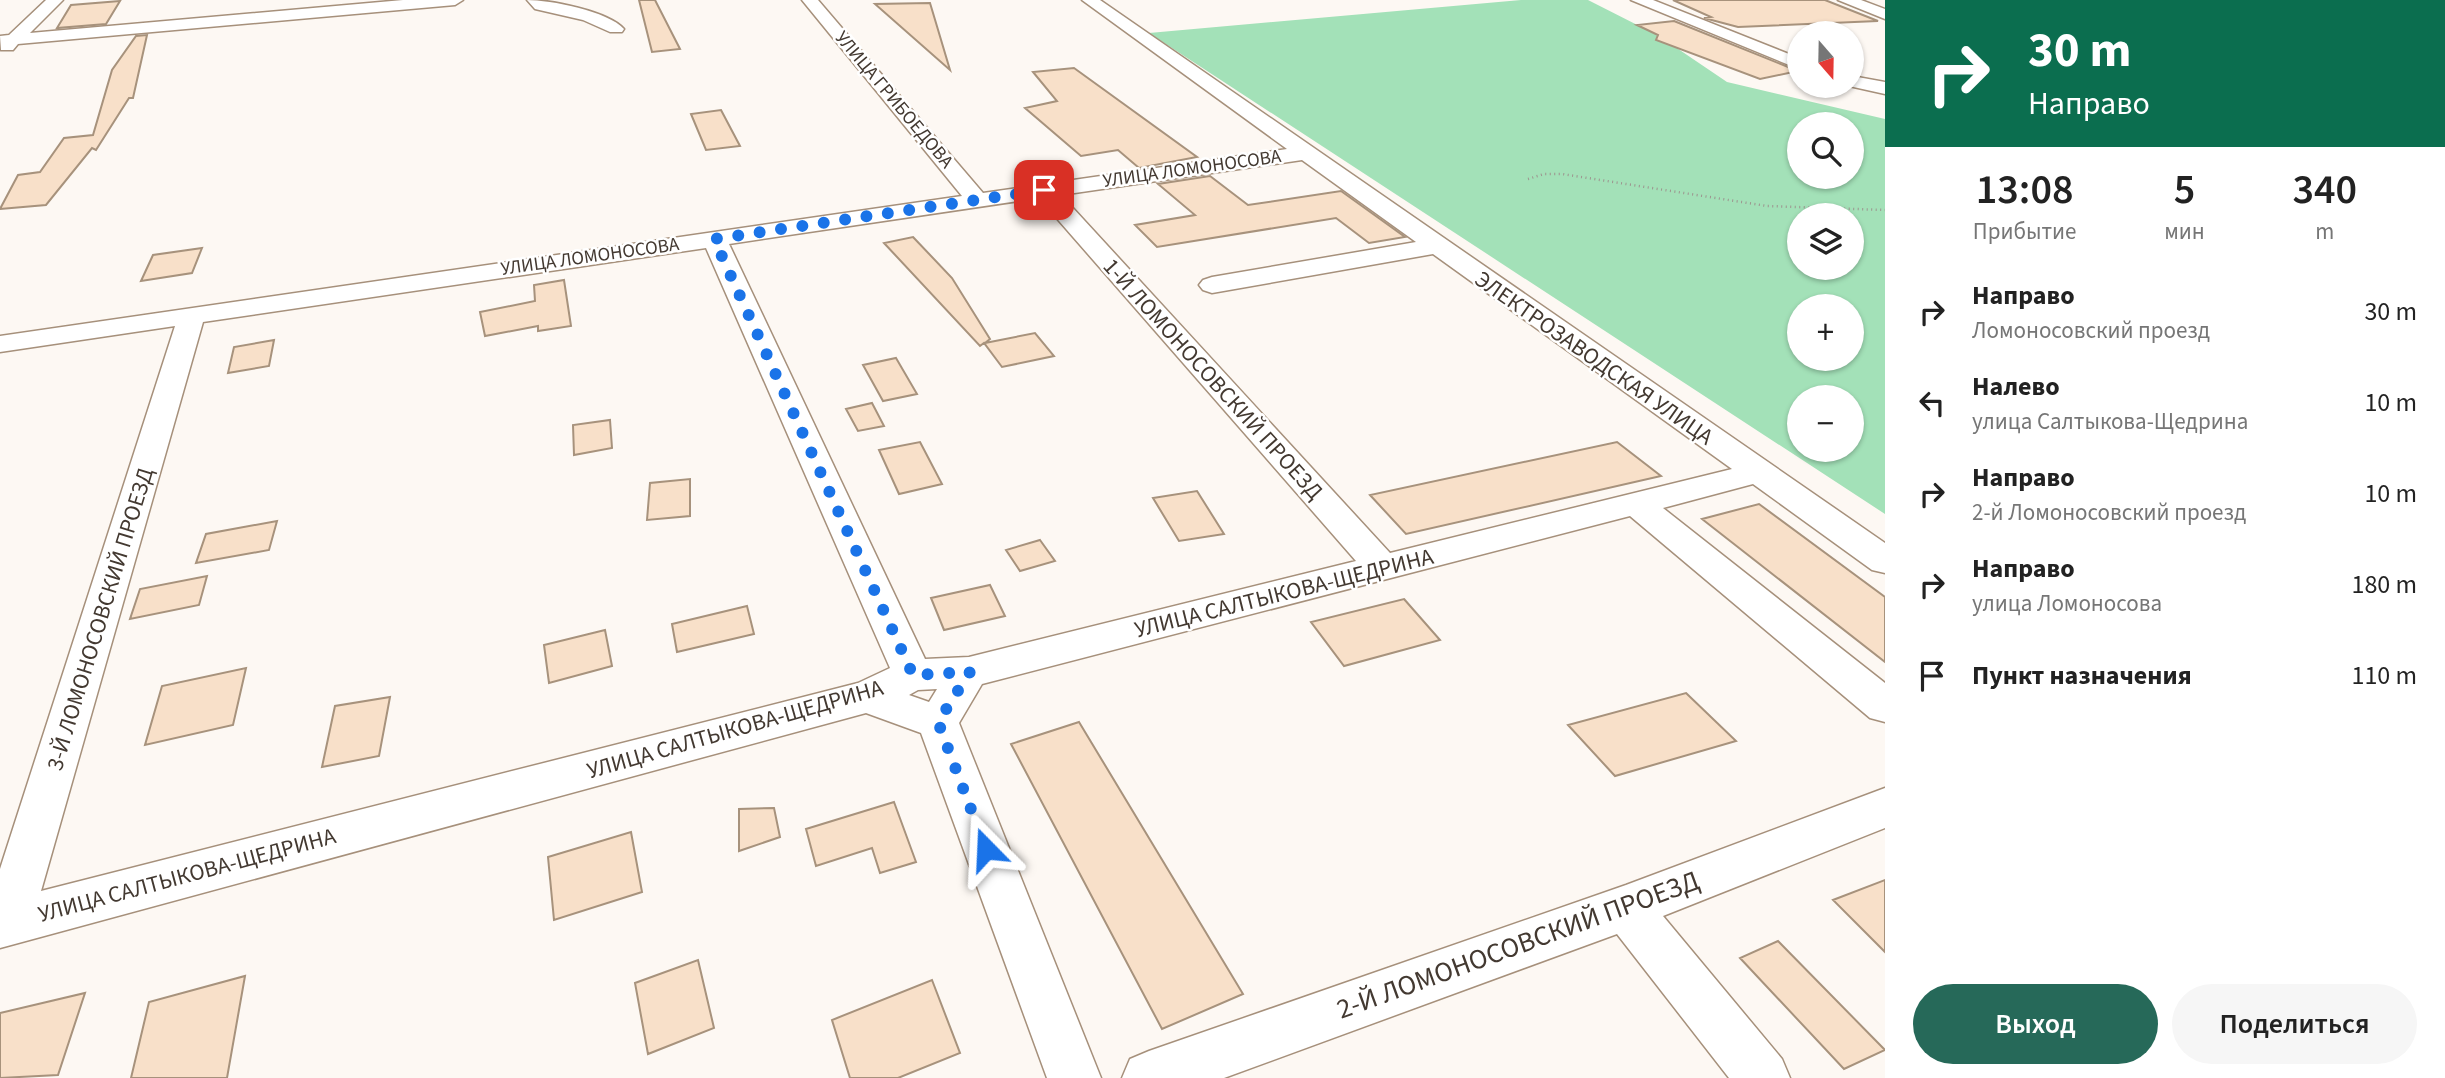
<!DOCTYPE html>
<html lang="ru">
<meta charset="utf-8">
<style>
body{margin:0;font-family:"Source Sans 3",sans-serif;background:#f6f6f6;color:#222;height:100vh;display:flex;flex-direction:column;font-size:26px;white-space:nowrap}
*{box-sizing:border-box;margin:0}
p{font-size:23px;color:#767676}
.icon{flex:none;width:38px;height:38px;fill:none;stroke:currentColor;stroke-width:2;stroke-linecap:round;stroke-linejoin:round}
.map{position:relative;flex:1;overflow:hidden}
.sheet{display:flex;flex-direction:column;background:#fff;width:560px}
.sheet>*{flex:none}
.top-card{background:#0b6e4f;color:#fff;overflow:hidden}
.needle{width:46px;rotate:160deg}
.controls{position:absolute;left:1787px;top:21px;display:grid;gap:14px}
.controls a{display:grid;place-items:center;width:77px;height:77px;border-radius:50%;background:#fff;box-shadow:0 2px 5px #0004;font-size:35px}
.pin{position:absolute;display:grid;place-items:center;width:60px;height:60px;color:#fff;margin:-30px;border-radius:14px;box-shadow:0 4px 10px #0006}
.me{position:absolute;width:77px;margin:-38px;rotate:339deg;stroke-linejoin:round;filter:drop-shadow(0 0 5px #0008)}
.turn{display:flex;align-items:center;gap:24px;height:147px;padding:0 28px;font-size:32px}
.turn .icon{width:91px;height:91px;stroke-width:2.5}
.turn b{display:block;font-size:49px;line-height:60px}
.eta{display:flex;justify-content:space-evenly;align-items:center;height:119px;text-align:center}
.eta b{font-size:42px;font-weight:600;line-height:49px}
.button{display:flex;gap:14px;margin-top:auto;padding:14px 28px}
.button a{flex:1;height:80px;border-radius:42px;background:#266959;color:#fff;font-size:28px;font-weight:600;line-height:80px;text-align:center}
.button a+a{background:#f6f6f6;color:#222}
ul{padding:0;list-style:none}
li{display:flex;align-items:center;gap:21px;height:91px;padding:0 28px}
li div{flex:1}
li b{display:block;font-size:26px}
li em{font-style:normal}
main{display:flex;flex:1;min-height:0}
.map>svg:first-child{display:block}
.green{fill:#a3e1b8;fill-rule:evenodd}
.building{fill:#f8e0c9;stroke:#a7927c;stroke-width:2}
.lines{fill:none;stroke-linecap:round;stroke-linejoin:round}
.minor-casing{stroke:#a6907b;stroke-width:3}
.path{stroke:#9c948e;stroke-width:2.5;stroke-dasharray:1 3.5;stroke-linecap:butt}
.minor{fill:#fff;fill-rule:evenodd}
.route{stroke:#1a73e8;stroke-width:12;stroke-dasharray:0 21.6}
.labels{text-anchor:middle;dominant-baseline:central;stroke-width:5;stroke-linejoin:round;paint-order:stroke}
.far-street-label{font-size:19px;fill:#433931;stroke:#fff}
.street-label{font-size:23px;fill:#433931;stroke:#fff}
.near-street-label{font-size:28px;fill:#433931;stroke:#fff}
</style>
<main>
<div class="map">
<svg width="1885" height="1078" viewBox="0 0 1885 1078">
<rect width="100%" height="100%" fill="#fdf8f3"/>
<path class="green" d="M1521 0H1588L1659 36 1727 82 1885 119V514L1149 33ZM1799 124H1852V177H1799ZM1799 215H1852V268H1799ZM1799 306H1852V359H1799ZM1799 397H1852V450H1799Z"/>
<path class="building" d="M639 0H655L680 49 652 52Z
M1673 0H1825L1878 21 1738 27 1704 18 1711 17Z
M120 1 106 24 57 28 71 5Z
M930 3 936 23 950 70 875 4Z
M1674 21 1798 71 1760 79 1656 40 1658 35 1637 25Z
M147 35 133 98H129L96 150 92 148 46 205 0 209 18 175 40 172 64 138 93 135 112 70 136 36Z
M1074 68 1197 157 1139 168 1118 150 1081 156 1025 108 1057 101 1033 72Z
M721 110 740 146 706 150 691 114Z
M1210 176 1248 205 1341 191 1405 237 1369 243 1336 218 1157 247 1135 225 1195 215 1158 184Z
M913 237 952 278 990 339 985 343 1035 333 1054 356 1002 367 984 343 980 346 884 243Z
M202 248 192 273 141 281 153 255Z
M564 280 571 326 538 331V326L485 336 480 312 535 301 534 285Z
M274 340 269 366 228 373 234 347Z
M896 358 917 394 883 401 863 365Z
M872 403 884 426 858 431 846 409Z
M610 420 612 448 574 455 573 425Z
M920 442 942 484 899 494 879 450Z
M1617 442 1661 476 1406 534 1370 495Z
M690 479V516L647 520 650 483Z
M1197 491 1224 534 1179 541 1153 498Z
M1759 504 1885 597V662L1702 519Z
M277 521 269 550 196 563 206 534Z
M1040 540 1055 561 1020 571 1006 550Z
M207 576 199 605 130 619 140 589Z
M990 585 1005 616 944 630 931 598Z
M1404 599 1440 640 1344 666 1311 622Z
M747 606 754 634 677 652 672 624Z
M605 630 612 666 549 683 544 645Z
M246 668 233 725 145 745 162 686Z
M1686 693 1736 741 1615 776 1568 725Z
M390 697 379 756 322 767 335 706Z
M1079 722 1243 994 1162 1029 1011 744Z
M894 802 916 862 880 873 872 848 816 866 806 829Z
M774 808 780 837 739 851V809Z
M631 832 642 892 554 920 548 857Z
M1885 880V952L1833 900Z
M1778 941 1885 1050 1844 1069 1740 958Z
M698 960 714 1028 648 1054 635 983Z
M245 976 227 1078H131L149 1002Z
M932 980 960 1053 898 1078H850L832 1020Z
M85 993 58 1075 0 1078V1013Z"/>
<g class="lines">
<g class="minor-casing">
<path id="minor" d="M46 0H63L30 33 403 0H463L455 5 18 44 13 50H1L0 36 9 35Z
M527 0C550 0 608 11 624 29L622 32H610L583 20 535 9Z
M802 0H818L983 193 1287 149 1082 0H1100L1885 543V573L1872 570 1753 484 1663 508 1885 683V722L1870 718 1630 516 982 684 959 723 1101 1078H1047L921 733 866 713 0 948V869L175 326 0 352V336L962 196ZM1302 160 1416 242 1212 277 1203 280 1199 285 1203 290 1212 293 1433 254 1732 469 1390 553 1061 195ZM1039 198 1356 561 969 657 925 659 729 244ZM706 248 890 668 858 683 41 891 203 322ZM937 689 929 702 909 695 918 690Z
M1631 0H1653L1799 58V69Z
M1838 0H1861L1885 9V19Z
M1852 76 1885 82V94L1849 86Z
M1885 788V828L1663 916 1782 1059 1790 1078H1729L1617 934 1224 1078H1122L1130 1059 1149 1051 1626 885Z"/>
</g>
<path class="path" d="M1528 179 1544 174H1562L1767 206 1885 210"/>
<use href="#minor" class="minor"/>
</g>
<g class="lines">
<path class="route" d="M986 849 938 722 970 672 913 675 714 239 1044 190"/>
</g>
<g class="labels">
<g class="far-street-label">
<text transform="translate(894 100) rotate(50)">УЛИЦА ГРИБОЕДОВА</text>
<text transform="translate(1192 169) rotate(-8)">УЛИЦА ЛОМОНОСОВА</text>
<text transform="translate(590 257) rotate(-8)">УЛИЦА ЛОМОНОСОВА</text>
</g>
<g class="street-label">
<text transform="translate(1594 358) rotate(35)">ЭЛЕКТРОЗАВОДСКАЯ УЛИЦА</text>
<text transform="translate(1213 379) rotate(48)">1-Й ЛОМОНОСОВСКИЙ ПРОЕЗД</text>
<text transform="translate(1284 593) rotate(-14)">УЛИЦА САЛТЫКОВА-ЩЕДРИНА</text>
<text transform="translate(100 619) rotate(-73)">3-Й ЛОМОНОСОВСКИЙ ПРОЕЗД</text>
<text transform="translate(735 729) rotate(-16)">УЛИЦА САЛТЫКОВА-ЩЕДРИНА</text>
<text transform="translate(187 875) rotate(-15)">УЛИЦА САЛТЫКОВА-ЩЕДРИНА</text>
</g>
<g class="near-street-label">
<text transform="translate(1518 945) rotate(-20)">2-Й ЛОМОНОСОВСКИЙ ПРОЕЗД</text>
</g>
</g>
</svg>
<div class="controls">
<a><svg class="needle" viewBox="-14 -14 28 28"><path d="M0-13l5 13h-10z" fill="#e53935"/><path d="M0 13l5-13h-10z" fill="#767676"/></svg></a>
<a><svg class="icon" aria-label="search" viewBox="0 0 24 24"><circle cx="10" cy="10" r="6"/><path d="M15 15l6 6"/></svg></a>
<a><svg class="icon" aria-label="layers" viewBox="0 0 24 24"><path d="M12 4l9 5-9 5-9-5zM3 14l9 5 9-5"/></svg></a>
<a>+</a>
<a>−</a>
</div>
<div class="pin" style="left:1044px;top:190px;background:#d93025"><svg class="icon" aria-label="arrive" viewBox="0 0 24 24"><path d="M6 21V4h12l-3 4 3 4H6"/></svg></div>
<svg class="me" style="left:986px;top:849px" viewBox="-20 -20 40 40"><path d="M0-17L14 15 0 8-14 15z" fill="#1a73e8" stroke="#fff" stroke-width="4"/></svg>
</div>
<section class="sheet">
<div class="top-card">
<div class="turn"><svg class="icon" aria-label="right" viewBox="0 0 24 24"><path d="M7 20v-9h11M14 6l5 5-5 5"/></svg><div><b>30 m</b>Направо</div></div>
</div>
<div class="eta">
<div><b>13:08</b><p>Прибытие</p></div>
<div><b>5</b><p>мин</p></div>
<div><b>340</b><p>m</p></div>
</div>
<ul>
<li><svg class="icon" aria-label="right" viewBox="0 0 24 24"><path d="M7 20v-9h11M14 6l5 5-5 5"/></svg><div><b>Направо</b><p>Ломоносовский проезд</p></div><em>30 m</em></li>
<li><svg class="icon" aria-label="left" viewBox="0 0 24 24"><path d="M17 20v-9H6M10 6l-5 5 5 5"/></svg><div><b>Налево</b><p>улица Салтыкова-Щедрина</p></div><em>10 m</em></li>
<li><svg class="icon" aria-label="right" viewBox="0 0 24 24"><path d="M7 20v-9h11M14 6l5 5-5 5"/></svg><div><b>Направо</b><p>2-й Ломоносовский проезд</p></div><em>10 m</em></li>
<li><svg class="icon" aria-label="right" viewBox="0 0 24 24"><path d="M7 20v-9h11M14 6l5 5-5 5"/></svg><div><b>Направо</b><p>улица Ломоносова</p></div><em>180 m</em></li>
<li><svg class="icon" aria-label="arrive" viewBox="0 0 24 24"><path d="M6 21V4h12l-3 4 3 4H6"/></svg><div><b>Пункт назначения</b></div><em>110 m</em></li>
</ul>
<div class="button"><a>Выход</a><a>Поделиться</a></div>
</section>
</main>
